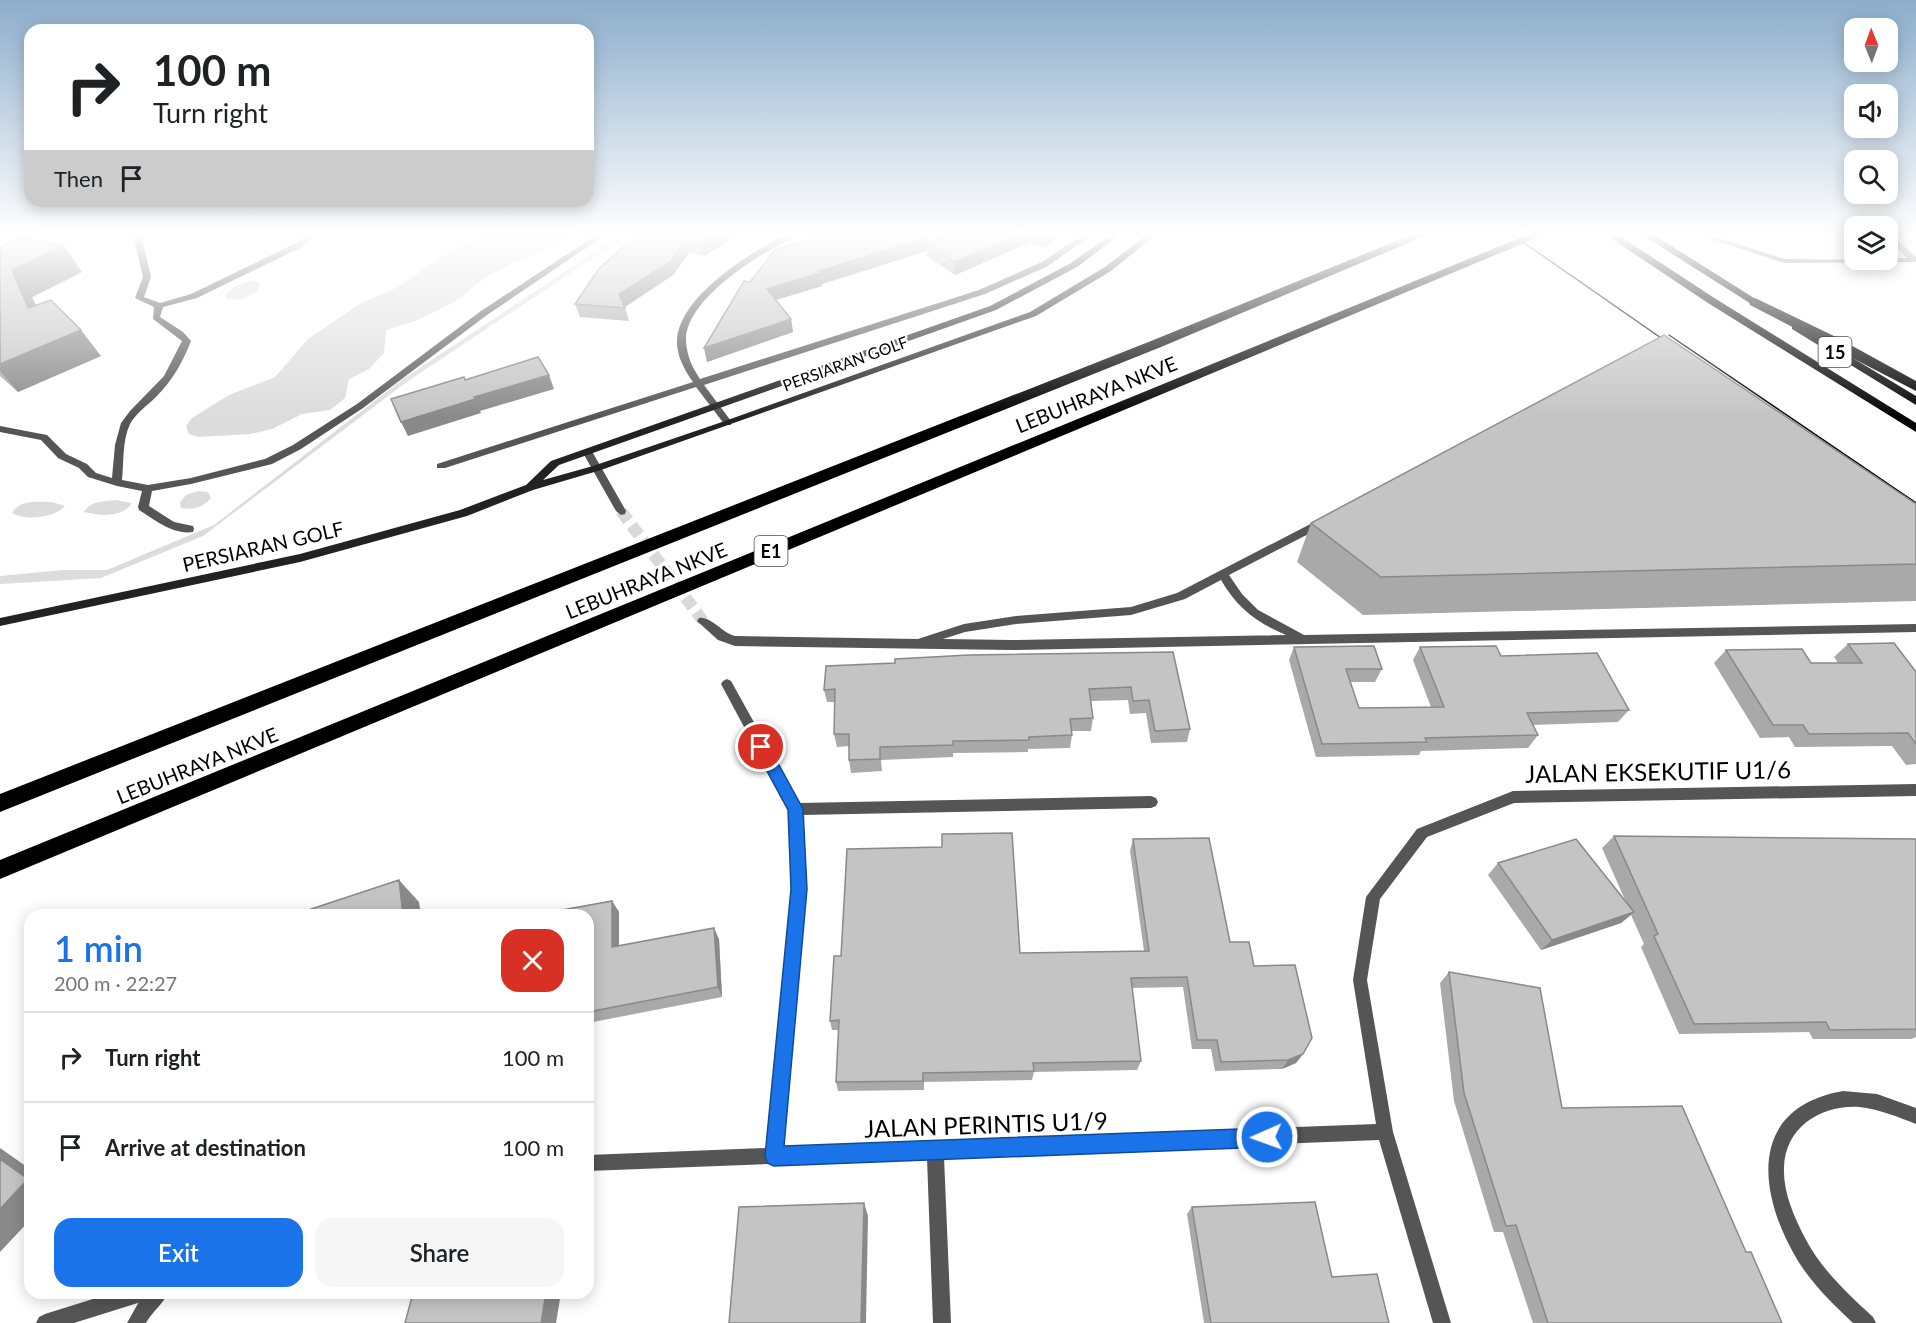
<!DOCTYPE html>
<meta charset="utf-8">
<style>
body{margin:0;font-family:Lato,sans-serif;background:#f6f6f6;color:#202124;height:100vh;display:flex;flex-direction:column;font-size:22px;white-space:nowrap}
*{box-sizing:border-box;margin:0}
p{font-size:20px;color:#757577}
.icon{flex:none;width:33px;height:33px;fill:none;stroke:currentColor;stroke-width:2;stroke-linecap:round;stroke-linejoin:round}
.map{position:relative;flex:1;overflow:hidden}
.details{position:absolute;left:24px;top:909px;width:570px;height:390px;display:flex;flex-direction:column;background:#fff;border-radius:18px;box-shadow:0 3px 15px #0003}
.details>*{flex:none}
.top-card{position:absolute;left:24px;top:24px;width:570px;height:183px;border-radius:18px;box-shadow:0 3px 15px #0003;background:#fff;color:#202124;overflow:hidden}
.needle{width:39px;rotate:359deg}
.fabs{position:absolute;left:1844px;top:18px;display:grid;gap:12px}
.fabs a{display:grid;place-items:center;width:54px;height:54px;border-radius:12px;background:#fff;box-shadow:0 3px 15px #0003;font-size:30px}
.pin{position:absolute;display:grid;place-items:center;width:51px;height:51px;color:#fff;margin:-26px;border:3px solid #fff;border-radius:50%;box-shadow:0 2px 6px #0007}
.me{position:absolute;width:66px;margin:-33px;rotate:268deg;stroke-linejoin:round;filter:drop-shadow(0 0 4px #0008)}
.turn{display:flex;align-items:center;gap:21px;height:126px;padding:0 30px;font-size:27px}
.turn .icon{width:78px;height:78px;stroke-width:2.5}
.turn b{display:block;font-size:42px;line-height:51px}
.then{display:flex;align-items:center;height:57px;padding:0 30px;background:#0003;gap:12px;font-size:22px}
.round{display:grid;place-items:center;flex:none;width:63px;height:63px;border-radius:18px;background:#f6f6f6}
.headline{display:flex;align-items:center;justify-content:space-between;height:102px;padding:0 30px}
h1{font-size:36px;font-weight:600;line-height:45px;color:#1a73e8}
.action{display:flex;gap:12px;margin-top:auto;padding:12px 30px}
.action a{flex:1;height:69px;border-radius:18px;background:#1a73e8;color:#fff;font-size:24px;font-weight:600;line-height:69px;text-align:center}
.action a+a{background:#f6f6f6;color:#202124}
ul{padding:0;list-style:none}
li{display:flex;align-items:center;gap:18px;height:90px;padding:0 30px;border-top:2px solid #e0e0e0}
li div{flex:1}
li b{display:block;font-size:22px}
li em{font-style:normal}
.map>svg:first-child{display:block}
.green{fill:#dcdcdc}
.lines{fill:none;stroke-linecap:round;stroke-linejoin:round}
.street-tunnel{stroke:#d9d9d9;stroke-width:12;stroke-dasharray:12 6;stroke-linecap:butt}
.lane{fill:#555;fill-rule:evenodd}
.street{fill:#555;fill-rule:evenodd}
.secondary{fill:#222;fill-rule:evenodd}
.primary{fill:#000;fill-rule:evenodd}
.highway{fill:#000;fill-rule:evenodd}
.tram{stroke:#000;stroke-width:1.5}
.wall{fill:#a9a9a9}
.shaded-wall{fill:#898989}
.building{fill:#c4c4c4;stroke:#898989;stroke-width:1.5}
.route{fill:#1a73e8;stroke:#114b97;stroke-width:1.5}
.labels{text-anchor:middle;dominant-baseline:central;stroke-width:4.5;stroke-linejoin:round;paint-order:stroke}
.far-street-label{font-size:16px;fill:#000;stroke:#fff}
.shield{fill:#fff;stroke:#4c4c4c;stroke-width:1.5}
.shield-label{font-size:18px;font-weight:bold;fill:#000}
.street-label{font-size:20px;fill:#000;stroke:#fff}
.near-street-label{font-size:24px;fill:#000;stroke:#fff}
</style>
<div class="map">
<svg width="1916" height="1323" viewBox="0 0 1916 1323">
<rect width="100%" height="100%" fill="#fff"/>
<path class="green" d="M491 233H581L512 264 485 278 454 302 418 320 386 330 384 353 369 369 349 379 345 398 330 410 302 414 272 429 251 434 198 437 189 434 186 426 192 418 229 395 275 377 308 339 361 303 398 287 447 253Z
M623 233H631L408 381 203 536 101 578 0 584V576L62 570H107L214 525 403 379Z
M249 281H257L260 284C256 298 239 301 227 299L226 295 232 288Z
M198 491 208 492 211 498C202 508 195 510 181 508L180 502 186 495Z
M116 500 132 503C122 518 100 516 84 512 91 500 103 502 116 500Z
M52 502 65 506C55 518 25 521 12 513 19 499 39 502 52 502Z"/>
<g class="lines">
<path class="street-tunnel" d="M621 511 703 621"/>
<path class="lane" d="M137 233H145L142 239 151 277 144 297 160 303 191 294 296 243 308 233H317L302 247 197 298 163 307 160 317 183 332 191 341C183 362 172 381 156 397 147 406 136 413 130 424 122 441 124 462 122 480L148 485 191 478 265 459 293 445 357 404 481 311 599 233H608L487 315 363 408 301 449 272 464 191 484 152 491 149 506 174 522 193 526 194 529 193 532C173 535 155 520 139 510L138 507 142 491 117 486 88 477 79 468 58 458 41 440 0 432V426L47 435 66 454 87 464 96 473 112 478 115 445 121 423 130 411 164 376 182 341 153 319 154 307 135 298 143 277 134 239Z
M1692 233H1704L1785 259 1887 260V258H1907L1887 238V233H1890L1916 257V262L1784 263Z
M112 1293H150L147 1299 141 1302 74 1323H36L39 1317 45 1314Z"/>
<path class="street" d="M789 233H799C789 241 775 247 763 254 737 270 685 306 686 341 687 356 692 367 700 379L979 290 1042 262 1085 233H1094L1048 266 985 294 704 385 731 421V425H725L696 387 445 468H437V464L693 382C684 369 676 355 677 339 681 294 753 251 789 233Z
M588 450 593 453 626 511 625 514 621 515 616 511 583 453Z
M1322 518 1326 519 1327 522 1326 525 1229 575 1242 594 1258 610 1304 635 1916 624V632L1012 650 735 646 718 640 697 621 699 618C711 616 722 633 735 636L918 639 964 624 1016 616 1131 607 1177 593ZM1221 580C1237 608 1257 623 1286 635L1012 640 943 639 965 632 1016 624 1131 615 1185 599Z
M727 679 731 681 799 803 1151 796 1156 798 1158 802 1156 806 1151 808 802 815 806 889 783 1147 1376 1124 1353 980 1366 897 1417 829 1513 791 1916 784V796L1514 803 1427 837 1380 899 1367 980 1393 1132 1451 1323H1433L1379 1140 944 1157 951 1323H933L927 1158 588 1171V1155L766 1148 792 889 788 809 721 684 723 681Z
M1843 1091 1877 1094 1916 1108V1124C1898 1117 1879 1109 1859 1107 1821 1105 1785 1127 1784 1168 1783 1192 1794 1217 1805 1238 1821 1269 1847 1293 1873 1317L1876 1323H1853C1833 1304 1813 1285 1798 1261 1758 1195 1746 1108 1843 1091Z
M146 1293H168C163 1304 152 1312 146 1323H127L140 1300Z"/>
<path class="secondary" d="M1113 233H1122L1077 267 996 310 559 465 543 480 593 466 725 421 1030 312 1105 267 1149 233H1158L1111 271 1036 316 601 470 533 490 467 516 300 562 0 626V618L300 554 460 510 526 485 551 461 990 306 1071 263Z"/>
<path class="primary" d="M1603 233H1615L1716 299 1916 423V432L1708 303Z
M1639 233H1651L1773 310 1768 313 1764 312Z
M1796 324 1916 396V405L1792 329V325Z"/>
<path class="highway" d="M1416 233H1432L1161 347 0 812V794L1151 341Z
M1532 233H1548L0 879V860Z
M1755 298 1836 337 1916 381V391L1750 305 1749 302Z"/>
<path class="tram" d="M1510 233 1674 347
M1669 335 1916 503"/>
</g>
<path class="wall" d="M741 233 704 256 689 253 673 275 625 307 629 321 580 317 575 304 629 241Z
M952 233H1062L1045 248 1029 243 955 275 927 256V251L822 284V286L776 300 791 319 793 332 707 362 750 282 929 237V242Z
M64 246 82 272 32 297 36 306 101 356 18 392 0 376V248Z
M1916 504V601L1363 615 1297 562 1311 523Z
M1848 644 1916 672V764L1906 765 1892 746 1795 747 1789 737 1760 738 1714 663 1726 650 1811 663H1838L1834 657Z
M1294 647 1382 669 1375 682H1350L1359 708 1431 707 1413 660 1420 647 1501 656 1629 710 1618 722 1533 725 1538 735 1528 748 1421 751 1419 755 1316 757 1289 660Z
M1173 652 1190 729 1187 742 1151 743 1146 713 1130 714 1128 700 1091 701 1093 718 1091 731H1071L1072 735 1070 748 1028 749V752L953 753V757L881 760 882 771 851 773 849 760V746L837 747 834 734 835 702H827L824 690Z
M1614 836 1916 839V1037L1911 1039H1813L1809 1032 1679 1034 1641 947 1644 944 1631 915 1621 923 1541 950 1488 875 1498 863 1626 902 1602 848Z
M1133 839 1230 942 1254 966 1303 1054 1296 1063 1282 1069 1215 1071 1211 1049H1192L1183 987 1132 988 1141 1061 1137 1070 1034 1072 1032 1080 924 1082V1090L838 1091 836 1082 839 1030H832L830 1021 1020 953 1144 951 1130 851Z
M612 901 619 912V946L719 939 722 997 588 1023V915Z
M1449 972 1562 1108 1746 1252 1782 1323H1533L1503 1232H1494L1454 1101 1440 983Z
M1192 1207 1332 1277 1389 1323H1204L1187 1214Z"/>
<path class="shaded-wall" d="M717 233H741L704 256 701 243Z
M1022 233H1030L1029 243 955 275V262Z
M1048 233H1062L1045 248 1046 235Z
M929 237V244L927 243V251L822 284V286L769 302 767 289 819 271Z
M686 240 689 253 673 275 623 308 619 294Z
M64 246 82 272 32 297 49 335 28 308 12 270Z
M791 319 793 332 707 362 704 348Z
M81 330 101 356 18 392 0 371V364Z
M549 375 554 389 480 411 481 413 408 436 401 422 474 397Z
M399 880 419 902 421 915H403Z
M612 901 619 912V958L612 947Z
M1634 912 1621 923 1541 950 1552 940Z
M714 928 719 939 722 997 718 987Z
M1303 1054 1296 1063 1282 1069 1288 1060Z
M0 1148 30 1169V1220L0 1252Z
M864 1203 868 1216 866 1323H861Z
M546 1293H561L556 1323H541Z"/>
<path class="building" d="M642 233H717L701 243 686 240 670 262 619 294 625 308 575 304 598 270 629 241Z
M835 233H925L929 237 819 271 820 273 767 289 791 319 704 348 744 281 750 282 776 249Z
M952 233H1022L955 262 927 243Z
M21 237 64 246 12 270 28 308 51 300 81 330 0 364V248Z
M1664 335 1916 504V564L1381 577 1311 523Z
M538 357 549 375 474 397 475 399 401 422 391 399 464 377 465 380Z
M1894 643 1916 672V744L1908 733 1809 734 1803 725H1773L1726 650 1802 649 1811 663H1862L1848 644Z
M1374 646 1382 669H1346L1359 708 1444 707 1420 647 1496 646 1501 656 1597 653 1629 710 1527 713 1538 735 1425 738 1427 742 1322 744 1294 647Z
M1173 652 1190 729 1155 731 1149 700 1133 701 1131 687 1089 689 1093 718 1070 719 1072 735 1029 737V740L953 741V745L880 747V759L849 760V734H834L835 689 824 690 826 666 895 663V659L969 655Z
M1012 833 1020 953 1149 951 1133 839 1209 838 1230 942H1249L1254 966 1295 965 1312 1038 1303 1054 1288 1060 1221 1062 1217 1040H1197L1187 977 1131 978 1141 1061 1033 1063 1034 1071 923 1073V1081L836 1082 839 1020 830 1021 834 956H841L847 849 942 847V834Z
M1614 836 1916 839V1029L1830 1030 1826 1022 1694 1024 1654 936 1658 934Z
M1576 839 1634 912 1552 940 1498 863Z
M399 880 403 915H293Z
M612 901V947L714 928 718 987 588 1012V915H546V913Z
M1449 972 1540 988 1562 1108 1682 1106 1746 1252H1751L1782 1323H1548L1516 1225 1506 1226 1464 1093Z
M0 1159 28 1179 0 1209Z
M1315 1202 1332 1277 1377 1274 1389 1323H1211L1192 1207Z
M864 1203 861 1323H729L739 1207Z
M413 1293H546L541 1323H405Z"/>
<linearGradient id="sky" x2="0" y2="1"><stop stop-color="#8cadcc"/><stop offset="0.56" stop-color="#fff"/><stop offset="1" stop-color="#fff" stop-opacity="0"/></linearGradient>
<rect width="1916" height="418" fill="url(#sky)"/>
<path class="route" d="M761 741 767 743 803 809 807 889 784 1146 1267 1128 1273 1131 1276 1137 1273 1144 1267 1147 774 1166 767 1163 765 1156 791 889 788 810 754 747 756 743Z"/>
<g class="labels">
<g class="far-street-label">
<text transform="translate(845 363) rotate(-20)">PERSIARAN GOLF</text>
</g>
<g class="shield">
<rect x="1818.5" y="337" width="33" height="30" rx="4.5"/>
<rect x="754.5" y="536" width="33" height="30" rx="4.5"/>
</g>
<g class="shield-label">
<text x="1835" y="352">15</text>
<text x="771" y="551">E1</text>
</g>
<g class="street-label">
<text transform="translate(1096 394) rotate(-22)">LEBUHRAYA NKVE</text>
<text transform="translate(263 546) rotate(-13)">PERSIARAN GOLF</text>
<text transform="translate(646 580) rotate(-22)">LEBUHRAYA NKVE</text>
<text transform="translate(197 765) rotate(-22)">LEBUHRAYA NKVE</text>
</g>
<g class="near-street-label">
<text transform="translate(1658 771) rotate(-1)">JALAN EKSEKUTIF U1/6</text>
<text transform="translate(986 1124) rotate(-2)">JALAN PERINTIS U1/9</text>
</g>
</g>
</svg>
<div class="fabs">
<a><svg class="needle" viewBox="-14 -14 28 28"><path d="M0-13l5 13h-10z" fill="#e53935"/><path d="M0 13l5-13h-10z" fill="#757577"/></svg></a>
<a><svg class="icon" aria-label="sound" viewBox="0 0 24 24"><path d="M4 9h4l5-4v14l-5-4H4zM17 9q2 3 0 6"/></svg></a>
<a><svg class="icon" aria-label="search" viewBox="0 0 24 24"><circle cx="10" cy="10" r="6"/><path d="M15 15l6 6"/></svg></a>
<a><svg class="icon" aria-label="layers" viewBox="0 0 24 24"><path d="M12 4l9 5-9 5-9-5zM3 14l9 5 9-5"/></svg></a>
</div>
<div class="pin" style="left:761px;top:747px;background:#d93025"><svg class="icon" aria-label="arrive" viewBox="0 0 24 24"><path d="M6 21V4h12l-3 4 3 4H6"/></svg></div>
<svg class="me" style="left:1267px;top:1137px" viewBox="-20 -20 40 40"><circle r="17" fill="#1a73e8" stroke="#fff" stroke-width="3"/><path d="M0-11L8 9 0 5-8 9z" fill="#fff"/></svg>
<div class="top-card">
<div class="turn"><svg class="icon" aria-label="right" viewBox="0 0 24 24"><path d="M7 20v-9h11M14 6l5 5-5 5"/></svg><div><b>100 m</b>Turn right</div></div>
<div class="then">Then<svg class="icon" aria-label="arrive" viewBox="0 0 24 24"><path d="M6 21V4h12l-3 4 3 4H6"/></svg></div>
</div>
<section class="details">
<div class="headline"><div><h1>1 min</h1><p>200 m · 22:27</p></div><a class="round" style="background:#d93025;color:#fff"><svg class="icon" aria-label="close" viewBox="0 0 24 24"><path d="M6 6l12 12M18 6L6 18"/></svg></a></div>
<ul>
<li><svg class="icon" aria-label="right" viewBox="0 0 24 24"><path d="M7 20v-9h11M14 6l5 5-5 5"/></svg><div><b>Turn right</b></div><em>100 m</em></li>
<li><svg class="icon" aria-label="arrive" viewBox="0 0 24 24"><path d="M6 21V4h12l-3 4 3 4H6"/></svg><div><b>Arrive at destination</b></div><em>100 m</em></li>
</ul>
<div class="action"><a>Exit</a><a>Share</a></div>
</section>
</div>
